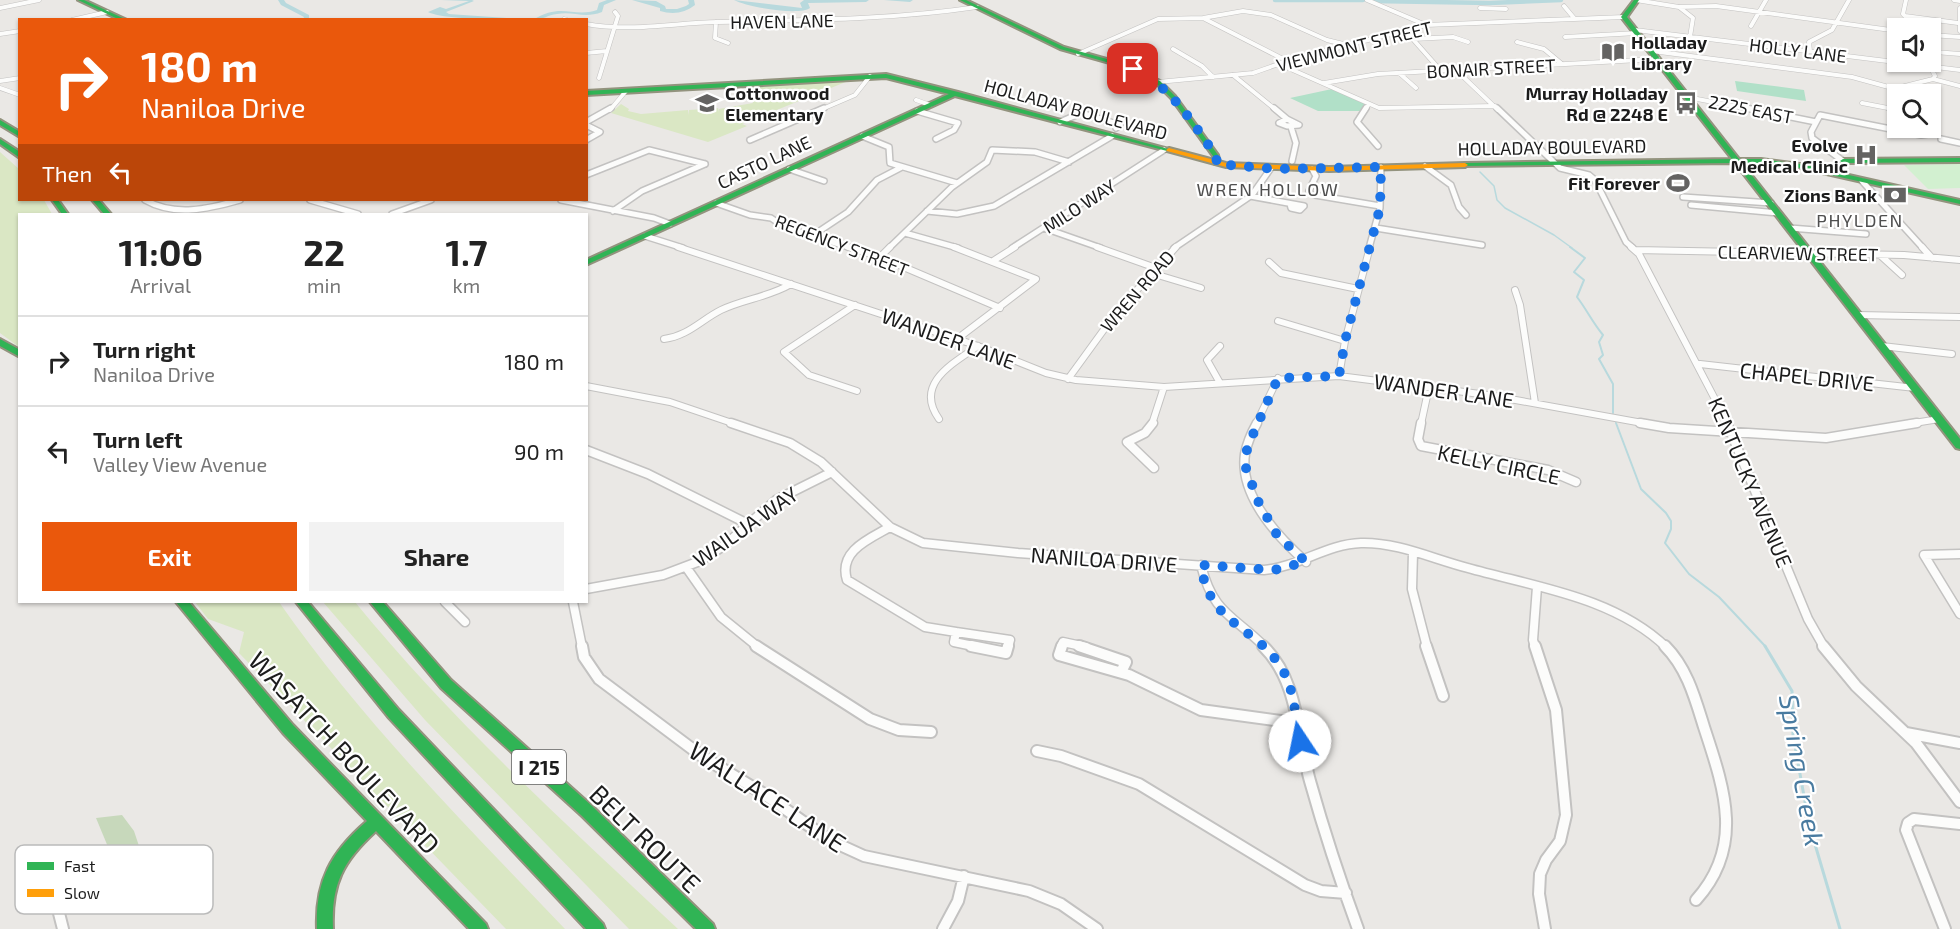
<!DOCTYPE html>
<style>
body{margin:0;font-family:"Exo 2",sans-serif;background:#f2f2f2;color:#222;height:100vh;display:flex;flex-direction:column;font-size:22px;white-space:nowrap}
*{box-sizing:border-box;margin:0}
p{font-size:20px;color:#767676}
.icon{flex:none;width:33px;height:33px;fill:none;stroke:currentColor;stroke-width:2;stroke-linecap:round;stroke-linejoin:round}
.map{position:relative;flex:1;overflow:hidden}
.side{position:absolute;left:18px;top:213px;width:570px;height:390px;display:flex;flex-direction:column;background:#fff;border-radius:0px;box-shadow:0 2px 4px #0004}
.side>*{flex:none}
.hud{position:absolute;left:18px;top:18px;width:570px;height:183px;border-radius:0px;box-shadow:0 2px 4px #0004;background:#ea580c;color:#fff;overflow:hidden}
.controls{position:absolute;left:1887px;top:18px;display:grid;gap:12px}
.controls a{display:grid;place-items:center;width:54px;height:54px;border-radius:0px;background:#fff;box-shadow:0 2px 4px #0004;font-size:30px}
.pin{position:absolute;display:grid;place-items:center;width:51px;height:51px;color:#fff;margin:-26px;border-radius:12px;box-shadow:0 3px 9px #0006}
.me{position:absolute;width:66px;margin:-33px;rotate:349deg;stroke-linejoin:round;filter:drop-shadow(0 0 4px #0008)}
.turn{display:flex;align-items:center;gap:21px;height:126px;padding:0 24px;font-size:27px}
.turn .icon{width:78px;height:78px;stroke-width:2.5}
.turn b{display:block;font-size:42px;line-height:51px}
.then{display:flex;align-items:center;height:57px;padding:0 24px;background:#0003;gap:12px;font-size:22px}
.eta{display:flex;justify-content:space-evenly;align-items:center;height:102px;text-align:center}
.eta b{font-size:36px;font-weight:700;line-height:42px}
.button{display:flex;gap:12px;margin-top:auto;padding:12px 24px}
.button a{flex:1;height:69px;border-radius:0px;background:#ea580c;color:#fff;font-size:24px;font-weight:700;line-height:69px;text-align:center}
.button a+a{background:#f2f2f2;color:#222}
ul{padding:0;list-style:none}
li{display:flex;align-items:center;gap:18px;height:90px;padding:0 24px;border-top:2px solid #e0e0e0}
li div{flex:1}
li b{display:block;font-size:22px}
li em{font-style:normal}
.map>svg:first-child{display:block}
.grass{fill:#dae7c4}
.forest{fill:#c7d8bb}
.park{fill:#d2f0d0}
.pitch{fill:#b1e0c8}
.water{fill:#b8d9dd}
.lines{fill:none;stroke-linecap:round;stroke-linejoin:round}
.stream-far2{stroke:#b8d9dd;stroke-width:1.5}
.stream-far1{stroke:#b8d9dd;stroke-width:2}
.stream{stroke:#b8d9dd;stroke-width:3}
.canal{stroke:#b8d9dd;stroke-width:4.5}
.river{fill:#b8d9dd;fill-rule:evenodd}
.street-far4-casing{stroke:#c3c2c1;stroke-width:5}
.street-far3-casing{stroke:#c3c2c1;stroke-width:8}
.street-far2-casing{stroke:#c3c2c1;stroke-width:8}
.street-far1-casing{stroke:#c3c2c1;stroke-width:11}
.street-casing{stroke:#c3c2c1;stroke-width:14}
.fast-casing{stroke:#93937e;stroke-width:4}
.slow-casing{stroke:#93937e;stroke-width:4}
.street-far4{stroke:#fcfcfb;stroke-width:4}
.street-far3{stroke:#fcfcfb;stroke-width:5}
.street-far2{stroke:#fcfcfb;stroke-width:6}
.street-far1{stroke:#fcfcfb;stroke-width:8}
.street{stroke:#fcfcfb;stroke-width:10}
.fast{fill:#30b455;fill-rule:evenodd}
.slow{fill:#ff9f0a;fill-rule:evenodd}
.route{stroke:#1a73e8;stroke-width:10;stroke-dasharray:0 18}
.labels{text-anchor:middle;dominant-baseline:central;stroke-width:4.5;stroke-linejoin:round;paint-order:stroke}
.far-street-label{font-size:18px;fill:#1c1c1c;stroke:#fff}
.far-poi-label{font-size:18px;font-weight:bold;fill:#1c1c1c;stroke:#fff;text-anchor:end}
.far-neighbourhood-label{font-size:18px;letter-spacing:1.5px;fill:#4f4f4f;stroke:#fff}
.shield{fill:#fff;stroke:#606060;stroke-width:1.5}
.shield-label{font-size:20px;font-weight:bold;fill:#1c1c1c}
.street-label{font-size:21px;fill:#1c1c1c;stroke:#fff}
.near-street-label{font-size:26px;fill:#1c1c1c;stroke:#fff}
.near-water-label{font-size:27px;font-style:italic;fill:#497ba0;stroke:#fff}
.key{fill:#fff;stroke:#bbb;stroke-width:1.5}
.key-label{font-size:16px;fill:#1c1c1c}
</style>
<div class="map">
<svg width="1960" height="929" viewBox="0 0 1960 929">
<rect width="100%" height="100%" fill="#eae8e5"/>
<path class="grass" d="M853 79 742 124 747 126 708 142 611 113 621 104 629 109 628 111 641 114 688 110V115L689 110 718 108 719 112V109L753 103 751 88H746L754 85Z
M0 152 19 169 20 200H44L52 214H20L19 347 0 333Z
M195 602H279C362 721 465 824 565 929H506L239 653 244 632 208 619Z
M323 602H355C452 721 566 824 678 929H629L425 720Z"/>
<path class="forest" d="M122 815 134 831 143 858 123 883 96 818Z"/>
<path class="park" d="M1960 164V188L1928 189 1904 165Z"/>
<path class="pitch" d="M1735 81 1804 90 1806 101 1737 91Z
M1332 89 1365 104 1360 111H1318L1290 98Z"/>
<path class="water" d="M441 0H472L474 1 446 12 449 14 522 19C507 21 440 19 428 12L440 7 446 9 469 1Z"/>
<g class="lines">
<path class="stream-far2" d="M1480 172 1494 186 1497 200 1505 208 1554 235 1572 248"/>
<path class="stream-far1" d="M1570 247 1585 258 1574 272 1584 280 1577 297C1587 310 1592 322 1603 335L1599 342 1603 355 1599 359 1613 384V413
M1616 423 1641 489 1666 513 1671 521V529L1665 543 1689 574 1719 597 1766 647"/>
<path class="stream" d="M1765 646 1792 691 1793 735 1809 824 1840 929"/>
<path class="canal" d="M1275 0H1363
M1373 1 1490 3 1561 0"/>
<path class="river" d="M278 0H284L286 3 309 15V20H303L304 17 281 5Z
M607 0H616L604 5 602 12C584 19 574 11 557 14 548 15 542 20 533 20 561 2 573 18 597 10L599 3Z
M632 0 656 1 665 6 666 9H677L686 6 689 4 688 0H694L695 5C685 13 673 15 660 11V8Z
M734 0 802 8 800 3 804 0H869L866 2 808 3 810 8C799 16 747 7 734 0Z
M884 0H913L910 2Z"/>
<g class="street-far4-casing">
<path id="street-far4" d="M1367 0 1426 25
M1636 0 1679 7 1716 6 1898 31
M1906 0 1903 14 1905 16 1958 23
M1954 0 1960 1
M1564 6 1574 18
M1679 7 1693 18 1690 37
M0 8 39 0
M1480 8 1506 9
M1960 8V31
M1203 18 1287 61
M564 19 567 20
M72 20 107 12
M716 22 715 38 728 43
M586 24C630 32 673 23 718 22 805 20 890 20 977 7
M1751 26 1766 0
M1635 30 1960 70
M0 34 20 31
M1930 35 1960 37
M1411 37 1441 71
M1565 37 1637 33
M1413 39 1453 37 1468 42
M1517 42 1544 49 1562 64
M1173 49 1202 66 1213 77
M1652 51 1852 77 1914 94
M1810 51 1809 42 1832 30 1849 0
M1935 52 1960 54
M586 53 607 51
M1078 54 1158 19 1203 18 1243 11 1271 15 1327 40 1347 45
M1279 64 1379 108 1495 106
M1456 70 1498 110
M1399 73 1416 88
M1233 75 1276 110
M599 78 618 16 615 12
M1933 79 1960 86
M0 81 20 78
M1158 82 1253 73 1287 61 1426 25 1624 17
M1324 83 1378 74 1658 59
M1901 87 1933 79 1935 76 1931 68
M0 88 20 95
M1687 97 1754 110
M916 100 930 105
M1862 103 1898 110
M610 110 626 91
M820 110 855 95 870 76
M1365 110 1369 104"/>
</g>
<g class="street-far3-casing">
<path id="street-far3" d="M1274 108 1287 119
M1366 108 1357 122 1378 146
M1497 108 1560 168 1589 175 1595 180 1626 242 1633 248
M1746 108 1816 122
M1890 108 1898 110
M917 111 958 123 954 130 936 139
M1287 119 1299 125 1287 126 1279 123Z
M586 122 611 108
M1060 122 1081 113 1120 125 1116 128
M586 125 600 132 586 140
M1291 127 1296 143 1292 161
M862 136 889 147 890 163 957 183
M1941 139 1960 143
M750 140 824 108
M1843 161 1812 138 1811 132 1820 115 1921 135 1928 134 1927 128
M1425 166 1451 185 1459 207 1466 215
M789 169 824 181
M586 175 649 150 705 164
M1862 181 1923 248
M1309 191 1316 176 1312 169
M1315 195 1380 206
M1250 196 1304 206 1300 210 1291 208 1290 204
M1683 197 1771 203
M145 200C175 217 208 209 240 200
M310 200 358 214
M561 200 654 218 670 224
M716 203 750 215 771 218 786 228 852 248
M1691 205 1778 213
M613 211 642 191 705 164
M927 211 957 214 994 206 1112 136
M392 214 431 200
M1044 228 1101 248
M1376 228 1482 245
M1790 228 1866 234
M905 233 958 248
M645 236 683 248
M812 236 848 212 877 180 902 167
M889 248 952 187 987 162 992 150 1035 152 1069 162
M1012 248 1164 150
M1174 248 1252 195 1271 168
M1369 248 1380 208 1381 167"/>
</g>
<g class="street-far2-casing">
<path id="street-far2" d="M678 247 978 346 1046 373 1076 380 1164 387 1339 376 1488 395 1648 424
M848 247 880 257 1000 308
M954 247 1036 279 957 339
M1097 247 1156 268
M1631 247 1639 254 1728 424
M1922 247 1932 258
M1635 250 1904 255 1960 260
M1880 255 1902 275
M880 257 890 247
M993 261 1015 247
M1269 262 1281 273 1358 289
M1151 273 1201 288
M1515 290 1520 305 1535 403
M855 305 784 352 809 375 857 391
M1858 315 1960 317
M1278 321 1345 341
M664 339C688 336 701 320 721 310 744 299 769 297 791 284
M1220 346 1207 360 1220 383
M1882 346 1952 354
M1700 364 1915 388
M1339 376 1345 341 1370 247
M1068 379 1116 313 1176 247
M586 386 670 402 735 424
M939 419C914 384 952 364 978 346
M1152 424 1164 387
M1256 424 1278 378
M1421 424 1429 387
M1908 424 1939 419"/>
</g>
<g class="street-far1-casing">
<path id="street-far1" d="M731 423 790 443 821 462 890 527 923 543 1018 553 1264 570C1298 567 1327 544 1361 543 1397 542 1433 559 1468 568 1535 587 1614 597 1666 647
M1153 423 1145 433 1127 442 1154 468
M1257 423C1252 432 1247 443 1245 454 1239 495 1278 537 1306 562
M1421 423 1418 439 1421 446 1548 470 1576 482
M1640 423 1669 428 1826 438 1917 423
M1727 423 1808 619 1824 647
M586 450 648 474 748 524
M890 527C869 539 838 551 847 580L925 627 956 632
M1413 553 1412 589 1427 647
M1960 554 1924 555 1960 614
M1201 565C1213 614 1233 615 1265 647
M686 567 721 617 758 647
M586 589 663 575 700 561 725 545 776 500 832 472
M445 602 465 622
M573 602 582 647
M956 632 1010 640 1008 647
M956 632 954 642 978 647
M1061 647 1063 642 1086 647
M1535 647 1533 640 1537 587"/>
</g>
<g class="street-casing">
<path id="street" d="M582 646 584 657 599 679 703 757 764 794 829 840 864 856 1029 891 1061 904 1097 929
M756 646 870 719 899 730 931 732
M971 646 1006 653 1008 646
M1062 646 1059 655 1129 675 1201 710 1296 723
M1079 646 1126 662 1121 672
M1263 646C1299 681 1297 735 1310 781 1324 831 1340 880 1358 929
M1426 646 1443 696
M1535 646 1556 710 1566 815 1560 841 1546 860 1540 874 1539 894 1545 929
M1665 646C1687 668 1695 698 1704 727 1724 788 1745 846 1696 900
M1823 646 1856 686 1916 743 1960 802
M1906 733 1960 743
M1037 751 1061 756 1139 784 1305 885 1321 891 1346 893
M47 866 63 929
M943 929 958 901 964 876
M1945 929 1906 830 1908 823 1914 819 1960 824"/>
</g>
<g class="fast-casing">
<path id="fast" d="M78 0H84L127 20H120Z
M960 0H966L1064 47 1128 65 1160 81 1175 96 1218 155 1220 163 1215 164 1213 156 1171 98 1156 83 1124 67 1060 49Z
M1634 0H1639L1627 17 1739 159H1761L1800 164 1960 200V204L1800 168 1761 163H1742L1960 439V449L1956 448 1735 163 1463 166V164L1465 163 1732 159 1621 17Z
M886 74 958 92 1172 150 1167 151 955 96 586 265V260L949 94 886 78 586 95V91Z
M0 120 20 132V137L0 125Z
M0 139 20 152V158L0 144Z
M1960 158V162L1843 163 1840 161 1843 159Z
M52 200H58L68 214H62Z
M92 200H99L111 214H104Z
M0 339 20 350V357L0 346Z
M176 602H189L293 725 486 924 488 929H469L376 831C343 861 331 884 333 929H317C315 881 331 852 367 821L283 733Z
M296 602H308L399 710 603 924 605 929H586L389 718Z
M370 602H383L451 680 592 806 713 924 715 929H696L582 816 441 688Z"/>
</g>
<g class="slow-casing">
<path id="slow" d="M1169 148 1226 163 1329 167 1465 163 1468 165 1465 167 1329 171 1226 167 1167 151 1166 150Z"/>
</g>
<use href="#street-far4" class="street-far4"/>
<use href="#street-far3" class="street-far3"/>
<use href="#street-far2" class="street-far2"/>
<use href="#street-far1" class="street-far1"/>
<use href="#street" class="street"/>
<use href="#fast" class="fast"/>
<use href="#slow" class="slow"/>
</g>
<g class="lines">
<path class="route" d="M1133 69C1171 86 1192 122 1216 156L1217 164 1276 169 1381 167 1380 208 1345 341 1339 376 1278 378 1247 448 1246 468 1258 501 1277 535 1306 562 1274 570 1201 565C1209 626 1256 625 1282 669 1295 690 1295 718 1300 741"/>
</g>
<defs>
<g id="library-bare" transform="scale(1.8)"><path d="M-6-4Q-3-5.5-.7-3.5V5Q-3 3-6 4ZM6-4Q3-5.5 .7-3.5V5Q3 3 6 4Z" fill="#646362" stroke="#fff" stroke-width="2.5" paint-order="stroke"/></g>
<g id="school-bare" transform="scale(1.8)"><path d="M0-5L7-2L0 1L-7-2ZM-4 1L0 2.5L4 1V4Q0 6-4 4Z" fill="#646362" stroke="#fff" stroke-width="2.5" paint-order="stroke"/></g>
<g id="bus-bare" transform="scale(1.8)"><path d="M-5-6H5V4H4V6H2V4H-2V6H-4V4H-5ZM-3.5-4V0h7V-4ZM-3.5 1.2v1.5H-2V1.2ZM2 1.2v1.5H3.5V1.2Z" fill="#646362" stroke="#fff" stroke-width="2.5" paint-order="stroke"/></g>
<g id="hospital-bare" transform="scale(1.8)"><path d="M-5-5h3v3.5h4V-5h3V5h-3V1.5h-4V5h-3Z" fill="#646362" stroke="#fff" stroke-width="2.5" paint-order="stroke"/></g>
<g id="stadium-bare" transform="scale(1.8)"><path d="M0-5a6.5 5 0 1 0 0 10a6.5 5 0 1 0 0-10ZM-3.5-1.8h7v3.6h-7Z" fill="#646362" stroke="#fff" stroke-width="2.5" paint-order="stroke"/></g>
<g id="bank-bare" transform="scale(1.8)"><path d="M-6-4H6V4H-6ZM0-2.3a2.3 2.3 0 1 0 0 4.6a2.3 2.3 0 1 0 0-4.6Z" fill="#646362" stroke="#fff" stroke-width="2.5" paint-order="stroke"/></g>
</defs>
<g fill-rule="evenodd">
<use href="#library-bare" x="1613" y="52"/>
<use href="#school-bare" x="707" y="103"/>
<use href="#bus-bare" x="1686" y="103"/>
<use href="#hospital-bare" x="1866" y="155"/>
<use href="#stadium-bare" x="1678" y="183"/>
<use href="#bank-bare" x="1895" y="195"/>
</g>
<g class="labels">
<g class="far-street-label">
<text transform="translate(782 21) rotate(-1)">HAVEN LANE</text>
<text transform="translate(1354 46) rotate(-14)">VIEWMONT STREET</text>
<text transform="translate(1798 50) rotate(7)">HOLLY LANE</text>
<text transform="translate(1491 68) rotate(-3)">BONAIR STREET</text>
<text transform="translate(1076 109) rotate(15)">HOLLADAY BOULEVARD</text>
<text transform="translate(1751 109) rotate(11)">2225 EAST</text>
<text transform="translate(1552 147) rotate(-1)">HOLLADAY BOULEVARD</text>
<text transform="translate(764 162) rotate(-25)">CASTO LANE</text>
<text transform="translate(1079 206) rotate(-33)">MILO WAY</text>
<text transform="translate(842 245) rotate(21)">REGENCY STREET</text>
<text transform="translate(1798 253) rotate(1)">CLEARVIEW STREET</text>
<text transform="translate(1137 291) rotate(-49)">WREN ROAD</text>
</g>
<g class="far-poi-label">
<text x="1631" y="42" text-anchor="start">Holladay<tspan x="1631" dy="21">Library</tspan></text>
<text x="725" y="93" text-anchor="start">Cottonwood<tspan x="725" dy="21">Elementary</tspan></text>
<text x="1668" y="93">Murray Holladay<tspan x="1668" dy="21">Rd @ 2248 E</tspan></text>
<text x="1848" y="145">Evolve<tspan x="1848" dy="21">Medical Clinic</tspan></text>
<text x="1660" y="183">Fit Forever</text>
<text x="1877" y="195">Zions Bank</text>
</g>
<g class="far-neighbourhood-label">
<text x="1268" y="189">WREN HOLLOW</text>
<text x="1860" y="220">PHYLDEN</text>
</g>
<rect class="shield" x="512" y="750" width="54" height="34" rx="4.5"/>
<g class="shield-label">
<text x="539" y="767">I 215</text>
</g>
<g class="street-label">
<text transform="translate(949 338) rotate(20)">WANDER LANE</text>
<text transform="translate(1807 376) rotate(6)">CHAPEL DRIVE</text>
<text transform="translate(1444 390) rotate(8)">WANDER LANE</text>
<text transform="translate(1499 464) rotate(12)">KELLY CIRCLE</text>
<text transform="translate(1751 482) rotate(67)">KENTUCKY AVENUE</text>
<text transform="translate(745 526) rotate(-35)">WAILUA WAY</text>
<text transform="translate(1104 559) rotate(4)">NANILOA DRIVE</text>
</g>
<g class="near-street-label">
<text transform="translate(345 752) rotate(47)">WASATCH BOULEVARD</text>
<text transform="translate(768 796) rotate(33)">WALLACE LANE</text>
<text transform="translate(646 838) rotate(44)">BELT ROUTE</text>
</g>
<g class="near-water-label">
<text transform="translate(1803 770) rotate(80)">Spring Creek</text>
</g>
</g>
<rect x="15" y="845" width="198" height="69" rx="9" class="key"/>
<rect x="27" y="862" width="27" height="8" fill="#30b455"/>
<rect x="27" y="889" width="27" height="8" fill="#ff9f0a"/>
<g class="key-label">
<text x="64" y="872">Fast</text>
<text x="64" y="899">Slow</text>
</g>
</svg>
<div class="controls">
<a><svg class="icon" aria-label="sound" viewBox="0 0 24 24"><path d="M4 9h4l5-4v14l-5-4H4zM17 9q2 3 0 6"/></svg></a>
<a><svg class="icon" aria-label="search" viewBox="0 0 24 24"><circle cx="10" cy="10" r="6"/><path d="M15 15l6 6"/></svg></a>
</div>
<div class="pin" style="left:1133px;top:69px;background:#d93025"><svg class="icon" aria-label="arrive" viewBox="0 0 24 24"><path d="M6 21V4h12l-3 4 3 4H6"/></svg></div>
<svg class="me" style="left:1300px;top:741px" viewBox="-20 -20 40 40"><circle r="19" fill="#fff"/><path d="M0-13L10 11 0 6-10 11z" fill="#1a73e8"/></svg>
<div class="hud">
<div class="turn"><svg class="icon" aria-label="right" viewBox="0 0 24 24"><path d="M7 20v-9h11M14 6l5 5-5 5"/></svg><div><b>180 m</b>Naniloa Drive</div></div>
<div class="then">Then<svg class="icon" aria-label="left" viewBox="0 0 24 24"><path d="M17 20v-9H6M10 6l-5 5 5 5"/></svg></div>
</div>
<section class="side">
<div class="eta">
<div><b>11:06</b><p>Arrival</p></div>
<div><b>22</b><p>min</p></div>
<div><b>1.7</b><p>km</p></div>
</div>
<ul>
<li><svg class="icon" aria-label="right" viewBox="0 0 24 24"><path d="M7 20v-9h11M14 6l5 5-5 5"/></svg><div><b>Turn right</b><p>Naniloa Drive</p></div><em>180 m</em></li>
<li><svg class="icon" aria-label="left" viewBox="0 0 24 24"><path d="M17 20v-9H6M10 6l-5 5 5 5"/></svg><div><b>Turn left</b><p>Valley View Avenue</p></div><em>90 m</em></li>
</ul>
<div class="button"><a>Exit</a><a>Share</a></div>
</section>
</div>
